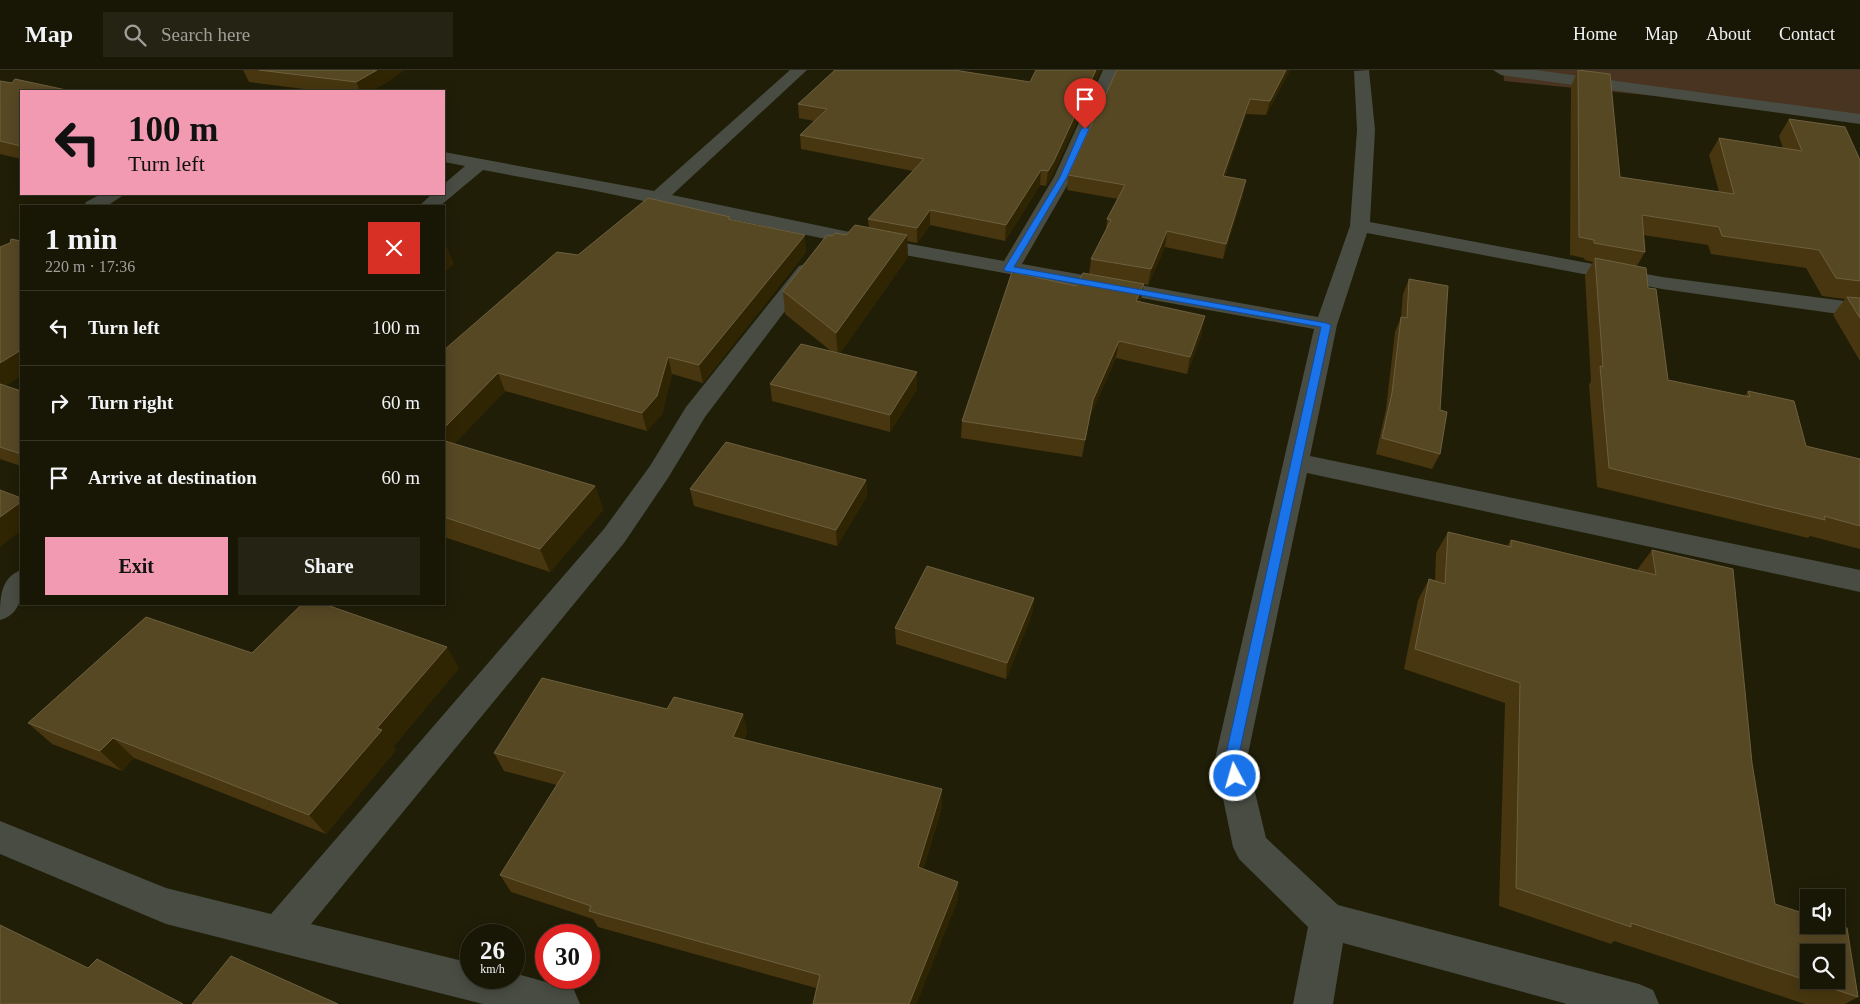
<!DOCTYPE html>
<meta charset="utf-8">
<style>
body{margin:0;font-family:"Times New Roman",serif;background:#252313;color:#f1f3f6;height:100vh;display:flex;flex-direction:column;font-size:19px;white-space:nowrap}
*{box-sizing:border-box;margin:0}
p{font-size:16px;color:#9f9f9a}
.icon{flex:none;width:28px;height:28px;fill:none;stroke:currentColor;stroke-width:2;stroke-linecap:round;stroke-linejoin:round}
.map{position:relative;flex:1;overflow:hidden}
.details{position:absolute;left:20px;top:135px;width:425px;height:400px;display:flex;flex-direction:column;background:#181605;border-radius:0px;box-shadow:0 2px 12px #0003,0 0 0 1px #363527}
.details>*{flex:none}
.hud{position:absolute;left:20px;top:20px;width:425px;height:105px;border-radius:0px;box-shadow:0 2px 12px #0003,0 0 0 1px #363527;background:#f19ab2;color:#111;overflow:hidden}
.fabs{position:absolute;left:1800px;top:819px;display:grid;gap:10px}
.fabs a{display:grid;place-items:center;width:45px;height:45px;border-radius:0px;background:#181605;box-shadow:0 2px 12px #0003,0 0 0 1px #363527;font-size:25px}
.speed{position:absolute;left:460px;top:854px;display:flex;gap:10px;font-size:25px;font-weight:700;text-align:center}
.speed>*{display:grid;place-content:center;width:65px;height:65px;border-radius:50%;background:#181605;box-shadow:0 2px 12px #0003,0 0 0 1px #363527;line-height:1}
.speed small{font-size:12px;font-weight:400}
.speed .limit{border:8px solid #d22;background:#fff;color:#111}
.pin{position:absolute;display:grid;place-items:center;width:42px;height:42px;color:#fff;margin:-51px -21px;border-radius:50% 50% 50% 0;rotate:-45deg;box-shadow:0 0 5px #0007}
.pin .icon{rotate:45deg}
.me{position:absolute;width:55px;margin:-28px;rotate:354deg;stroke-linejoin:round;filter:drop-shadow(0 0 4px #0008)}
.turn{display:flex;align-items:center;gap:18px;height:105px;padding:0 25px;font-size:22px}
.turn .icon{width:65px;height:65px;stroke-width:2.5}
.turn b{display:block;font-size:35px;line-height:42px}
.round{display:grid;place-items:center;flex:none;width:52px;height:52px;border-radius:0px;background:#252313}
.head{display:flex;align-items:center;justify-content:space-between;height:85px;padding:0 25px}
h1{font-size:30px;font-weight:600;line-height:38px}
.primary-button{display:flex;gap:10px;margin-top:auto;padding:10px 25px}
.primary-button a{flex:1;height:58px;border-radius:0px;background:#f19ab2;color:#111;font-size:20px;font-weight:600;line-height:58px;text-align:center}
.primary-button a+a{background:#252313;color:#f1f3f6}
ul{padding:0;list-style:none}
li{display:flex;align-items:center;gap:15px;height:75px;padding:0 25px;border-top:1px solid #363527}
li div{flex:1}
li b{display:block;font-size:19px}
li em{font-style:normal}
header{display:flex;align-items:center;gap:30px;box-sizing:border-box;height:70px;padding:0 25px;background:#181605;border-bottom:1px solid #363527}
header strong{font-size:24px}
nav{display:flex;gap:28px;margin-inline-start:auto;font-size:18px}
.search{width:350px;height:45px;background:#252313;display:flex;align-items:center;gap:12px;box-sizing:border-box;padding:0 18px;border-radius:0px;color:#9f9f9a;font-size:19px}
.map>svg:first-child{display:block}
.green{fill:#493421}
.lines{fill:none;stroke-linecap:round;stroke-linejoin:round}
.minor{fill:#484c42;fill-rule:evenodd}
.wall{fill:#47360f}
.shaded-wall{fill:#302503}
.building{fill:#574824;stroke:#6d603f;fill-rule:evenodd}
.route{fill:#1a73e8;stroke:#114b97}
</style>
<header>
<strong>Map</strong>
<div class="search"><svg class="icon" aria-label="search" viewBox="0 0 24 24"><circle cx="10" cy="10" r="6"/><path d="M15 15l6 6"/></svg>Search here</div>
<nav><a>Home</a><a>Map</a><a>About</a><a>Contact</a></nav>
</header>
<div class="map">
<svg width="1860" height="934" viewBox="0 0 1860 934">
<rect width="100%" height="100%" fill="#201e07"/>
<path class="green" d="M1503 0H1860V46L1504 11Z"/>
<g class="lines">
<path class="minor" d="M790 0H807L672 125 888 170 1004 191 1054 107 1103 0H1119L1072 107 1022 194 1318 247 1350 156 1357 60 1354 1 1369 0 1375 60 1370 152 1662 207 1860 233V247L1662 219 1367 163 1337 255 1310 386 1860 500V522L1307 403 1247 689 1266 768 1338 835 1639 914 1653 920 1659 934H1567L1343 873 1333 934H1293L1308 857 1239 789 1233 777 1215 689 1314 259 888 182 596 121 483 100 440 136H419L432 124H444V114L465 96 444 92V82L654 121Z
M1493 0H1536L1860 44V54L1501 5Z
M101 124H125L107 136H84L86 132Z
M806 194 813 196 816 200 705 347 668 408 624 473 311 854 471 893V908H514V903L574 920 580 934H483L166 854 0 784V751L166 818 271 844 604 459 650 396 686 337 799 196Z
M21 500C22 521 24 543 0 550 0 528 0 508 21 500Z"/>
</g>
<path class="wall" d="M243 0H404L387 12 371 21H320L249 12Z
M1036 0H1101L1052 106 1046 116 1040 115 1005 171 930 155 917 173 907 171 908 187 840 283 917 319 890 362 772 331 770 314 831 281 785 244 783 221 832 166 846 165 869 158 868 149 913 101 801 79 800 65 814 51 799 48 798 34 1030 12Z
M1117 0H1290L1266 45 1246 44 1225 107 1243 125 1223 189 1165 177 1148 215 1144 214 1140 232 1202 263 1187 304 1116 288 1090 346 1082 387 961 368 962 351 1076 216 1089 204 1091 189 1106 160 1107 149 1118 129 1067 120 1068 105Z
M1578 0 1620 107 1719 122 1709 85 1719 68 1783 78 1779 66 1789 49 1860 90V291L1833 245 1845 229 1822 226 1806 198 1711 184 1708 175 1643 165 1645 182 1637 196 1648 218 1668 310 1745 326 1748 321 1806 376 1860 389V479L1810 466 1808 468 1597 417 1589 315 1591 311 1585 206 1593 192 1585 190 1584 188 1570 185 1571 16Z
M0 11 21 21V89L0 84Z
M730 149 806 182 703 313 672 304 662 344 647 361 505 321 454 374 595 416 603 440 550 502 444 467V280L578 185Z
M0 177 6 316 21 321V396L0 389Z
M1409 209 1440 340V384L1432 399 1376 384 1386 339 1395 262 1401 247 1403 224Z
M866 410 867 426 837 476 694 436 690 419Z
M1448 462 1507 476 1511 470 1637 500 1652 480 1752 693 1775 834 1858 927 1845 934H1805L1614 871 1611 874 1499 836 1505 633 1404 599 1418 530 1429 509 1435 511 1436 483Z
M1034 528 1032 544 1006 609 896 574 895 558Z
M252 583 459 598 393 677 396 680 326 764 134 688 122 701 52 674 28 653Z
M743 644 747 663 744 670 942 737 923 799 958 829 916 934H813L816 918 598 857 593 849 511 822 500 805 557 715 504 701 494 683Z"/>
<path class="shaded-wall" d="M377 0H404L387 12 371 21H360L356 12Z
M1096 0H1101L1052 106 1046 116 1048 101Z
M1286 0H1290L1266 45 1270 31Z
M1250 29 1246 44 1220 121 1223 106Z
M1041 100 1040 115 1005 171 1006 155Z
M1246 110 1243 125 1223 189 1226 174Z
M930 140V155L917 173V158Z
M1167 161 1165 177 1148 215 1151 199Z
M805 165 806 182 703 313 699 295Z
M907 165 908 187 838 286 836 263Z
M447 177 454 194 444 203V180Z
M1144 214 1141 230 1134 248 1136 231Z
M1205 246 1202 263 1187 304 1190 287Z
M1119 271 1116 288 1090 346 1082 387 1093 330Z
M21 280V306L0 320V293Z
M668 287 672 304 662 344 647 361 642 343Z
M917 302V319L890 362V345Z
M498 303 505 321 444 385V358Z
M866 410 867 426 837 476 836 460Z
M595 416 603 440 550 502 540 479Z
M21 432V461L0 477V447Z
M1034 528 1032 544 1006 609 1007 593Z
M447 577 459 598 393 677 396 680 326 764 309 745 377 658Z
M743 644 747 663 737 685 733 667Z
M113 668 134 688 122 701 100 681Z
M942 719V737L918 814V797Z
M958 812V829L916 934H909Z"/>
<path class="building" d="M259 0H377L356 12Z
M835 0H954L1030 12 1036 0H1096L1054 91 1048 101 1041 100 1006 155 930 140 917 158 868 149 924 89 800 65 827 39 798 34Z
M1117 0H1286L1270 31 1250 29 1223 106 1246 110 1226 174 1167 161 1151 199 1091 189 1111 150 1107 149 1125 115 1068 105Z
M1578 0 1610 4 1620 107 1734 124 1719 68 1802 81 1789 49 1845 57 1860 90V211L1836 208 1819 180 1722 166 1719 157 1642 145 1645 182 1594 173V170L1579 167Z
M15 9 71 21H21V76L0 71V11L12 13Z
M648 128 730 147 728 149 805 165 699 295 668 287 657 326 642 343 498 303 444 358V294L446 292H444V280L557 182 578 185Z
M855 155 907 165 836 263 783 221 827 165 832 166 835 163 846 165Z
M11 169 21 171V280L0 293V177L10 173Z
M1595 188 1646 198 1648 218 1656 219 1668 310 1750 327 1748 321 1794 331 1806 376 1860 389V456L1824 446 1825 450 1609 398 1600 296 1603 297Z
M1012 202 1076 216 1083 203 1144 214 1136 231 1205 246 1190 287 1119 271 1093 330 1085 370 962 351Z
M1409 209 1448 216 1440 340 1447 342 1440 384 1382 368 1392 323 1401 247 1407 248Z
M1847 227 1860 228V248Z
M801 274 917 302 890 345 770 314Z
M0 314 21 321V384L0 377Z
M445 371 595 416 540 479 444 447V372Z
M726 372 866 410 836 460 690 419Z
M0 420 21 428V432L0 447Z
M1448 462 1511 477V470L1656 505 1652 480 1733 499 1752 693 1775 834 1809 845V855L1836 854 1847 858 1858 927 1631 853V857L1516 818 1520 613 1415 579 1429 509 1445 514ZM1809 882H1836V910H1809Z
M927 496 1034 528 1007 593 895 558Z
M302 534H324L447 577 377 658 382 660 309 745 113 668 100 681 28 653 146 547 252 583Z
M542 608 667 639 674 627 743 644 733 667 942 719 918 797 958 812 909 934H813L820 905 589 841 591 836 500 805 565 702 494 683Z
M0 855 88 898 97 889 183 934H0Z
M231 886 338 934H192Z"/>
<path class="route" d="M1085 57 1089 59 1067 107 1014 197 1326 253 1331 255 1238 689 1242 706 1240 711 1235 713 1230 711 1225 689 1321 257 1005 201 1004 199 1060 107 1081 59Z"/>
</svg>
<div class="fabs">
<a><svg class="icon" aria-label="sound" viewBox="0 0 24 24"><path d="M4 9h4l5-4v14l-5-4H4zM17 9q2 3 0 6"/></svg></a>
<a><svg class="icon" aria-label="search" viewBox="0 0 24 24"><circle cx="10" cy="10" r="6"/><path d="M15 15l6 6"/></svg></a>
</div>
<div class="speed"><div>26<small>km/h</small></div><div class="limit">30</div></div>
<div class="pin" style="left:1085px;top:59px;background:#d93025"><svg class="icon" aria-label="arrive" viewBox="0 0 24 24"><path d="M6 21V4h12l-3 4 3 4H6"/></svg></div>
<svg class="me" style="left:1235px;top:706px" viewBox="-20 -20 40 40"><circle r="17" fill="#1a73e8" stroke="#fff" stroke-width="3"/><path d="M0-11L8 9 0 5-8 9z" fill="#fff"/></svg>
<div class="hud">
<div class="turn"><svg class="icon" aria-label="left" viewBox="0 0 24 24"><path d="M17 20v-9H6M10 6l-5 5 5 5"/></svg><div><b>100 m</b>Turn left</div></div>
</div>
<section class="details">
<div class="head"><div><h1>1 min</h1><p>220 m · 17:36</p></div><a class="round" style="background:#d93025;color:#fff"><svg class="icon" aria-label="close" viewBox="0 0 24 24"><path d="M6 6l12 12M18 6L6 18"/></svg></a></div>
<ul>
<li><svg class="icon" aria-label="left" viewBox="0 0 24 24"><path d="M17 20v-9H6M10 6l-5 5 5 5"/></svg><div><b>Turn left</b></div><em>100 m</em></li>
<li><svg class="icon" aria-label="right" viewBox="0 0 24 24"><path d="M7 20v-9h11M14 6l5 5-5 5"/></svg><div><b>Turn right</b></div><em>60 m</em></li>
<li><svg class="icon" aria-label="arrive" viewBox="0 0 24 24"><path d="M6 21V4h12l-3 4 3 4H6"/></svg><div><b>Arrive at destination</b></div><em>60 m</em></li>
</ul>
<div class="primary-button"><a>Exit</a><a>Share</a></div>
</section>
</div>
